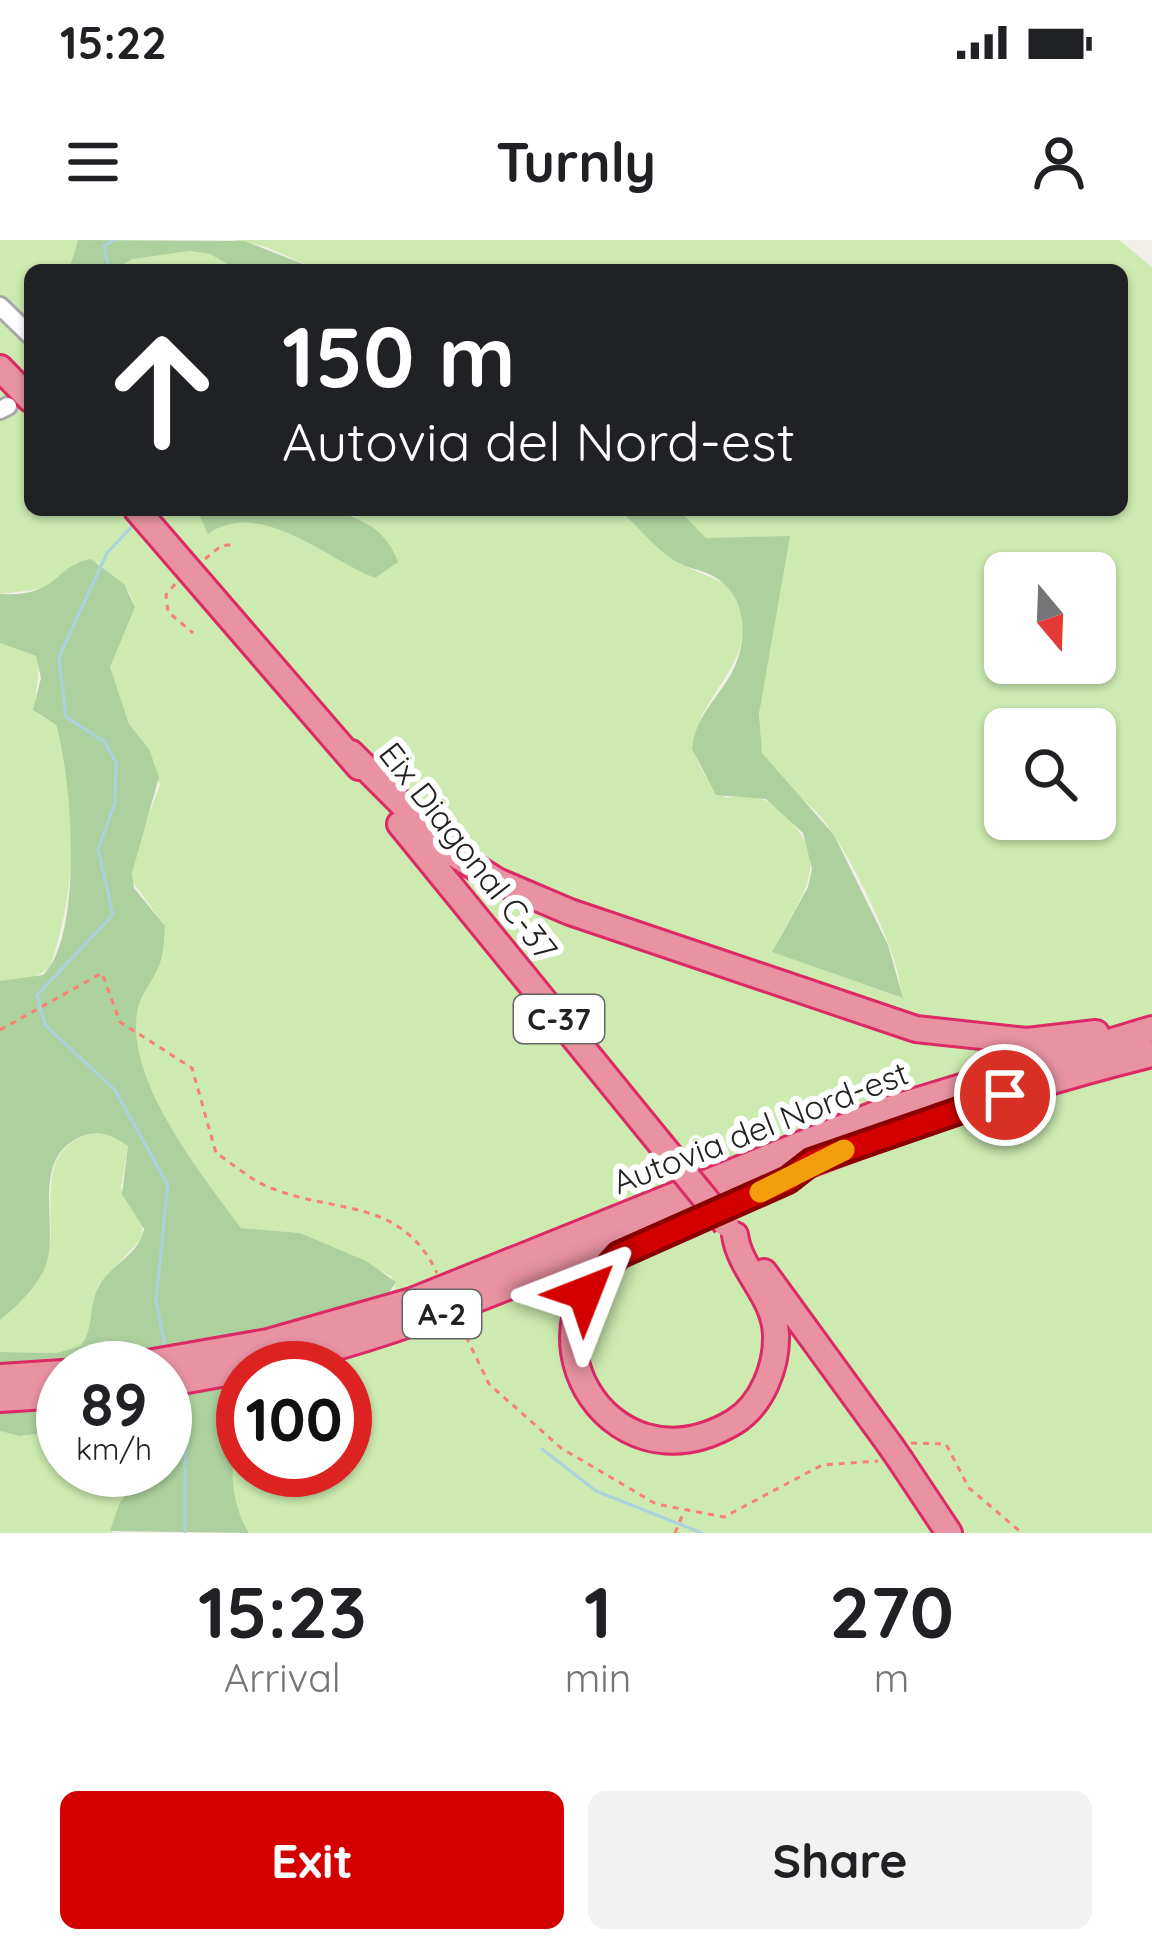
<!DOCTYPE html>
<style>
body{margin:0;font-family:Quicksand,sans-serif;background:#f2f2f2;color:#202124;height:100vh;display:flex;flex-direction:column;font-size:45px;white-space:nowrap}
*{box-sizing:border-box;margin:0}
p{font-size:39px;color:#757577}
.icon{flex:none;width:66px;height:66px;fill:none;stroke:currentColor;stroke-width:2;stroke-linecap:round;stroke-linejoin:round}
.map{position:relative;height:1293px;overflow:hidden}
.details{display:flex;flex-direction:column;background:#fff;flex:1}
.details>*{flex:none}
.top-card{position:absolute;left:24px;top:24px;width:1104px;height:252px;border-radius:18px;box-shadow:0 3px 9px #0004;background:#202124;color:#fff;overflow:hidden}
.needle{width:78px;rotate:161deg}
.buttons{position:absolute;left:984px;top:312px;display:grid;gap:24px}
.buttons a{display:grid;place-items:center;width:132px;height:132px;border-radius:18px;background:#fff;box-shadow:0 3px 9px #0004;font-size:60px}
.speed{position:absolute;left:36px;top:1101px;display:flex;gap:24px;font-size:60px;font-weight:700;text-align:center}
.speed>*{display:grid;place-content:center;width:156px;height:156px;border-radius:50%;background:#fff;box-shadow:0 3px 9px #0004;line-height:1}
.speed small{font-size:30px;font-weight:400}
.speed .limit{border:18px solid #d22;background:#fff;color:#111}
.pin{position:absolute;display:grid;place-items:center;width:102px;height:102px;color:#fff;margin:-51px;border:6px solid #fff;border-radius:50%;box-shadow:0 3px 12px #0007}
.me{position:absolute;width:132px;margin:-66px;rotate:45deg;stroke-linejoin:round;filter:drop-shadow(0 0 9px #0008)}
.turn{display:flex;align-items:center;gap:42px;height:252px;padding:0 60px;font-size:54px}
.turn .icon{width:156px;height:156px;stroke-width:2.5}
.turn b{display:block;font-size:84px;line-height:102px}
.eta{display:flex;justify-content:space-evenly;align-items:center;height:204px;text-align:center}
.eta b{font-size:72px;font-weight:700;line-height:84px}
.primary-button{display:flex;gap:24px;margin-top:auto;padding:24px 60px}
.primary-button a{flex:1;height:138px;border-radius:18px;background:#d40000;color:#fff;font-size:48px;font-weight:700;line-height:138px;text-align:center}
.primary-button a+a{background:#f2f2f2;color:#202124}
.status{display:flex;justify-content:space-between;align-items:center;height:84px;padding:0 60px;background:#fff;direction:ltr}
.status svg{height:33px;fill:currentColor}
header{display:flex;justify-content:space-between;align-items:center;height:156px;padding:0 60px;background:#fff;font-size:54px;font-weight:700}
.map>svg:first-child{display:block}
.grass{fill:#cdebb0;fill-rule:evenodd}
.forest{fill:#add19e}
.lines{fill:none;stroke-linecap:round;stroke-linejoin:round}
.stream{stroke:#aad3df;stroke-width:3}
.minor-casing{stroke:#a9a9a9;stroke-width:22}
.highway-casing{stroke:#dc2a67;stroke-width:30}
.path{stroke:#fa8072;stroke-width:3;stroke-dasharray:6 6;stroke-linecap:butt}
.minor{stroke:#fff;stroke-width:16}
.highway{stroke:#e892a2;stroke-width:24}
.highway-bridge-casing{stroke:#dc2a67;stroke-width:30;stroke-linecap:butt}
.highway-bridge{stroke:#e892a2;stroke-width:24}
.route-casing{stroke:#8a0000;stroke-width:30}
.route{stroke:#d40000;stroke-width:21}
.slow{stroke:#f59e0b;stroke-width:21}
.labels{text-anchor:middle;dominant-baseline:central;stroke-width:12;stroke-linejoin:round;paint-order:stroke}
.shield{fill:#fff;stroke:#646464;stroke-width:3}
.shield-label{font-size:30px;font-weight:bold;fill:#222}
.street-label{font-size:33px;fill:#222;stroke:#fff}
</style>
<div class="status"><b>15:22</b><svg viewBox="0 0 49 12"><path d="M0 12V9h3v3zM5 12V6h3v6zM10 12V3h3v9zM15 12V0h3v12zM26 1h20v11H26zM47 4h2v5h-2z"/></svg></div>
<header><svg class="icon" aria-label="menu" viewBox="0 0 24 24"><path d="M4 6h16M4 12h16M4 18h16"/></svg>Turnly<svg class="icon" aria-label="person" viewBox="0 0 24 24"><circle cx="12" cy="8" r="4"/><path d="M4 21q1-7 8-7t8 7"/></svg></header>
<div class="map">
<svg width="1152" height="1293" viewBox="0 0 1152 1293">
<rect width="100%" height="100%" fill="#f2efe9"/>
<path class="grass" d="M0 0H78L69 30H30V270H197L209 293C259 258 329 319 375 338L369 284 340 270H619L678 323 726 344C794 433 629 475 726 558 753 553 767 557 786 576 837 629 795 659 773 712L902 758C901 715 848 608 819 575 801 554 774 542 763 515 748 481 780 338 790 297L706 298 679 270H1122V30H319L266 7 233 0H1119L1152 27V1293H249C225 1253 228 1216 243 1174V1230H345V1128H291L395 1049 391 1036 300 993 241 988C203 936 127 843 137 774 140 757 148 747 155 732 162 719 162 700 165 686L132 641 133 616 160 545 149 509 129 484 109 427 135 366 129 352 97 322H76L49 348 0 354ZM1005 333H1095V423H1005ZM1005 489H1095V579H1005Z
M190 11 210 14 238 30H113L133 19Z
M0 403 36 416C43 437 31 454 38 474L56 485C80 560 76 657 49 729L28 740 0 741Z
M94 893 112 895 128 906 121 948 141 978 143 997 98 1045 91 1087 80 1106 56 1113 0 1112V1080C17 1067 41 1043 47 1022 60 976 29 908 94 893Z
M0 1191 20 1196 63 1191V1230H144L119 1264 112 1293H0Z"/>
<path class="forest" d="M78 0 244 1 319 30H238L210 14 190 11 133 19 113 30H69Z
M197 270C260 270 372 247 398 322L375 338C328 320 259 257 208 294Z
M619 270H679L706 298 790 296 759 474 762 513 834 595 888 705 903 758 772 712 808 647 812 629 803 593 766 559 716 555 692 509C696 472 721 457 735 426 749 393 745 352 711 335 699 329 686 328 675 321 655 309 638 286 619 270Z
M91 319 124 344 135 367 110 427 129 484 149 509 159 537 132 633 134 648 165 686C164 698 164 712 160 723 154 741 140 753 137 774 127 843 203 936 241 988L300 993 366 1021 396 1042 388 1054 243 1128C243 1187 216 1238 249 1293L110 1291 119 1264 144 1230H165V1128H63V1191L20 1196 0 1191V1112L56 1113 80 1106C95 1088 88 1070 97 1050 107 1025 139 1017 144 989L122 954 128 906C110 894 97 888 76 899 32 923 58 983 47 1022 41 1043 17 1067 0 1080V741L43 735C84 696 72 536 56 485L33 470 41 438 36 416 0 403V354C60 358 55 324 91 319Z"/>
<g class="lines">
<path class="stream" d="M109 30 104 6 115 0
M135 283 107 313 59 417 66 477 105 502 116 523 115 563 98 609 113 675 37 755 45 785 115 850 168 945 156 1060 165 1107
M174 1152 185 1203V1293
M542 1209 596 1251 702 1293"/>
<g class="minor-casing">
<path id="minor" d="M0 66 30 95
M0 170 8 166"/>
</g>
<g class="highway-casing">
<path id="highway" d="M0 128 30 159
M137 270 359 527
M351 513 448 610 497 641 570 672 916 789 1027 801 1096 793
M400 584 677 924
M631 1008C505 1076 605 1259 734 1182 762 1165 777 1126 776 1095 775 1056 740 1031 735 995
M764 1032 890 1205
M119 1128 268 1102 412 1061 886 870 1152 789
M252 1128C399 1098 534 1036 671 979 829 914 986 855 1152 814
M0 1137 63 1133
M165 1144 243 1130
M0 1159 63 1155
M901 1221 949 1293"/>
</g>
<path class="path" d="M205 319 221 306 236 304
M175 344 166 355 168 372 193 393
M0 790 102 733 120 782 192 828 216 913C233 924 252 941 271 948 335 974 401 957 437 1033
M461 1086 489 1144 561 1208 656 1264 724 1277 822 1225 878 1221
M911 1203 946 1204 969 1248 1022 1293
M675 1293 684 1271"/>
<use href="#minor" class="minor"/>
<use href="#highway" class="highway"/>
<g class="highway-bridge-casing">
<path id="highway-bridge" d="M677 924 726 984
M890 1205 901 1221"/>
</g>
<use href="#highway-bridge" class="highway-bridge"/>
</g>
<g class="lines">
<g class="route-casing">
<path id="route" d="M585 1053 619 1015 788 940 811 922 1005 855"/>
</g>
<use href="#route" class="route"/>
<path class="slow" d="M760 952 844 910"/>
</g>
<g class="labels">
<g class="shield">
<rect x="514" y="755" width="90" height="48" rx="9"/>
<rect x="403" y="1050" width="78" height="48" rx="9"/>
</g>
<g class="shield-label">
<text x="559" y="779">C-37</text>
<text x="442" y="1074">A-2</text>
</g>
<g class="street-label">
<text transform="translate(469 611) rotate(52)">Eix Diagonal C-37</text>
<text transform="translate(760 887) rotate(-21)">Autovia del Nord-est</text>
</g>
</g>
</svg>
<div class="buttons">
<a><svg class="needle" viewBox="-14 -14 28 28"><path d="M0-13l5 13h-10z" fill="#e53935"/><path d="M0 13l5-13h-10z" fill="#757577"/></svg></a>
<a><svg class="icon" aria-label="search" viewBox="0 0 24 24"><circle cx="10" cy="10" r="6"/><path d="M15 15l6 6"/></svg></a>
</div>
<div class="speed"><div>89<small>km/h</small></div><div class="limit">100</div></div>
<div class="pin" style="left:1005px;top:855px;background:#d93025"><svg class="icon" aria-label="arrive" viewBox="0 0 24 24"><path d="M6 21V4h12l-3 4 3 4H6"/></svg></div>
<svg class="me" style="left:585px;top:1053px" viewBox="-20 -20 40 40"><path d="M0-17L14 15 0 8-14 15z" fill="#d40000" stroke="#fff" stroke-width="4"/></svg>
<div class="top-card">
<div class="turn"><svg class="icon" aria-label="ahead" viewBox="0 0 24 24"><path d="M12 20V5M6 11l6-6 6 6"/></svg><div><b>150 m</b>Autovia del Nord-est</div></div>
</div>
</div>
<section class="details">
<div class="eta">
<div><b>15:23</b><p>Arrival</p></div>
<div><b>1</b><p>min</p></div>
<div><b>270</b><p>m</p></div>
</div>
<div class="primary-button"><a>Exit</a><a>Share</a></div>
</section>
